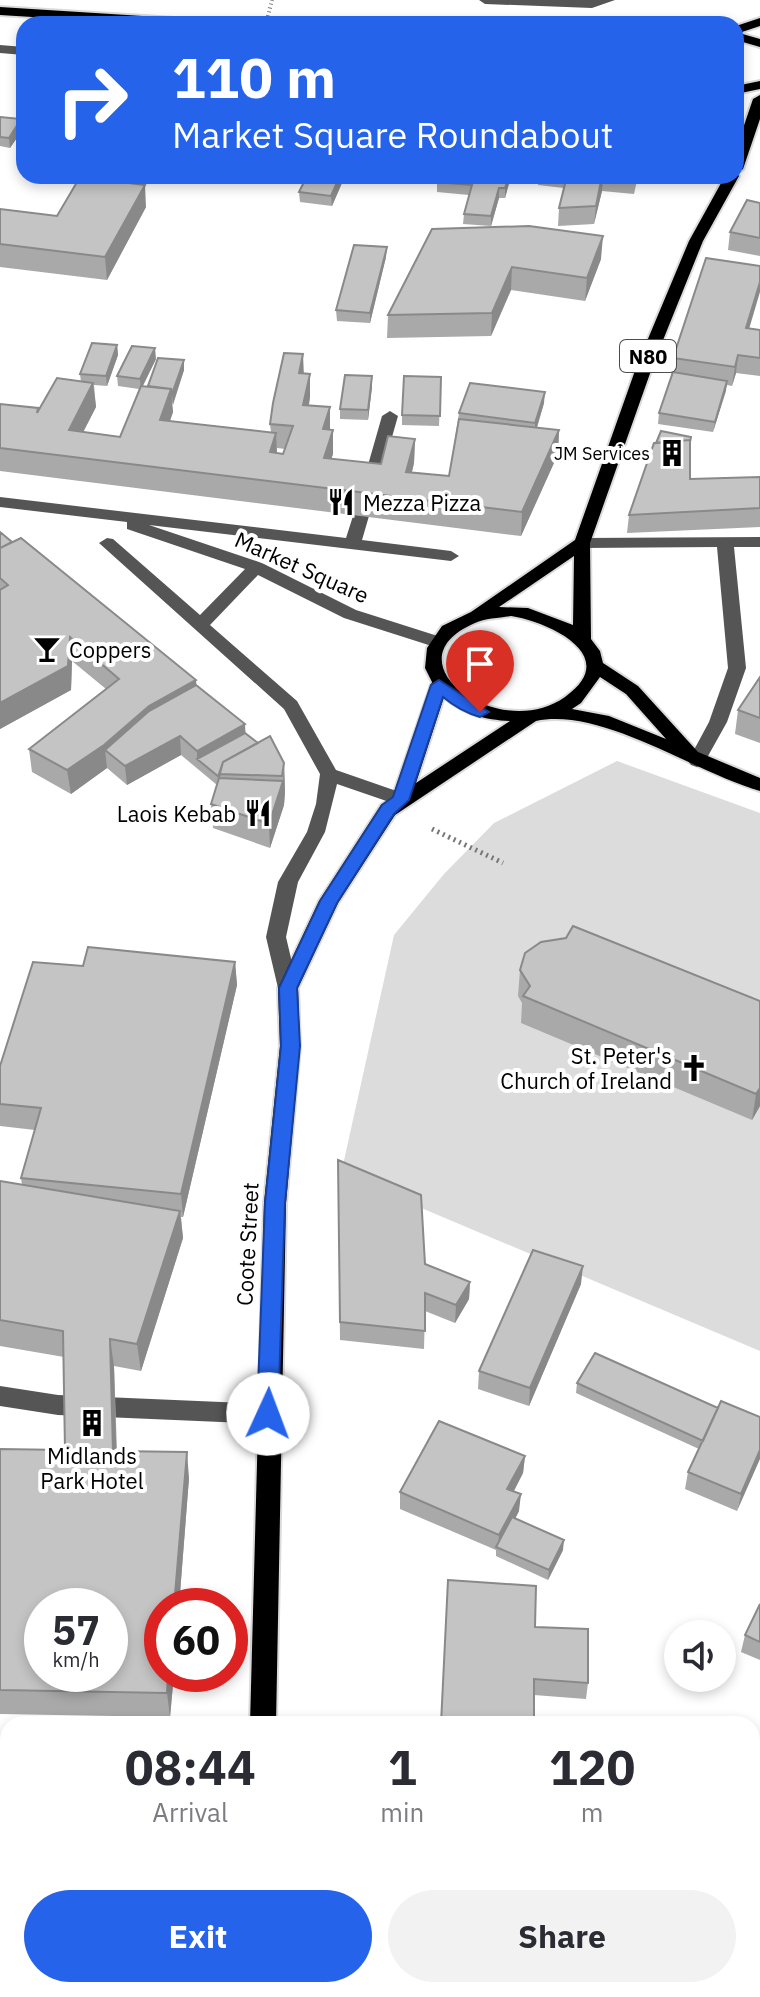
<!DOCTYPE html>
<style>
body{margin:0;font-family:"IBM Plex Sans",sans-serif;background:#f2f2f3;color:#2b2b33;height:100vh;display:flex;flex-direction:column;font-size:30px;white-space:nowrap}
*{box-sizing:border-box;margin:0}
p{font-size:26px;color:#7c7c81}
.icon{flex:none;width:44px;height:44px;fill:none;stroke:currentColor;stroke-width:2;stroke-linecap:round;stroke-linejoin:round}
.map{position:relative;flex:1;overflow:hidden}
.side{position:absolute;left:0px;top:1716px;width:760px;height:282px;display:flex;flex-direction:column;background:#fff;border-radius:24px 24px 0 0;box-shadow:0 4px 12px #0003}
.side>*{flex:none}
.guide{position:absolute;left:16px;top:16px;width:728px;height:168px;border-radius:24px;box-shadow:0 4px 12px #0003;background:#2563eb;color:#fff;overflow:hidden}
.controls{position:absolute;left:664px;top:1620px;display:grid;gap:16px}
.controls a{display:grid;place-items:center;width:72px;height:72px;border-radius:50%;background:#fff;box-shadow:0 4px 12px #0003;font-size:40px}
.speed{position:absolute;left:24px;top:1588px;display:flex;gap:16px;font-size:40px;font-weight:700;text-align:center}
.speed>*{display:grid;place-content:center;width:104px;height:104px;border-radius:50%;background:#fff;box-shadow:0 4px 12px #0003;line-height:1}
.speed small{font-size:20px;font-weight:400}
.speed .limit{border:12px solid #d22;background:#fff;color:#111}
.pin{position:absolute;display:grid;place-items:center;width:68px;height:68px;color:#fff;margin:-82px -34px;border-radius:50% 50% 50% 0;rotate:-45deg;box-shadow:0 0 8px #0007}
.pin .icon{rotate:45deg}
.me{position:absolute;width:88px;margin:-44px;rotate:2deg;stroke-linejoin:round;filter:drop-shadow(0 0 6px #0008)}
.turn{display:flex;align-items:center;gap:28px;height:168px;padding:0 24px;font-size:36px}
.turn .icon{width:104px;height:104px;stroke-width:2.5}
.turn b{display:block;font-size:56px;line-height:68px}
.eta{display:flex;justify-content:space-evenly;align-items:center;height:136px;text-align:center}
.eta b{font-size:48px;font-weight:800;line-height:56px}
.action{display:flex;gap:16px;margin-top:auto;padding:16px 24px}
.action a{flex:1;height:92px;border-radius:48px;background:#2563eb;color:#fff;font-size:32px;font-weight:800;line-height:92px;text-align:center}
.action a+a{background:#f2f2f3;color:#2b2b33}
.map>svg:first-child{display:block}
.green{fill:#dcdcdc}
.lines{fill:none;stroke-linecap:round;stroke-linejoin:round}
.major-casing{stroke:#dbdbdb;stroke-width:4}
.path-far1{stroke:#777;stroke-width:4;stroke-dasharray:1 3;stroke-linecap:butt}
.path{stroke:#777;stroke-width:5;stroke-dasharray:2 4;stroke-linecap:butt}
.minor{fill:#555;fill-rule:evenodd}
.major{fill:#000;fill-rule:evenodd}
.wall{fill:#a9a9a9;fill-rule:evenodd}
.shaded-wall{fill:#898989}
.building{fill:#c4c4c4;stroke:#898989;stroke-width:2;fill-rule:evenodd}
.route{fill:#2563eb;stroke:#184099;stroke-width:2}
.labels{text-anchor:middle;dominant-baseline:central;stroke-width:8;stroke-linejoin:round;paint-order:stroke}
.far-poi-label{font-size:18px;fill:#000;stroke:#fff;text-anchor:end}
.shield{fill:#fff;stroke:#4c4c4c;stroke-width:2}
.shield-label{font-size:20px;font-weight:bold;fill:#000}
.poi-label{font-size:22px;fill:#000;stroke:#fff;text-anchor:start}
.street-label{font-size:22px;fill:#000;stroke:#fff}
</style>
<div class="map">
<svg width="760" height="1997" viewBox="0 0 760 1997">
<rect width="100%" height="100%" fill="#fff"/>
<path class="green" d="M617 761 760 813V1351L341 1174 394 935 444 874 494 823Z"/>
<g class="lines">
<g class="major-casing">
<path id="major" d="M0 7 206 20 212 24H145L0 15Z
M760 18V26L739 33 760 39V47L736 40V26Z
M760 81V89L736 94V86Z
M760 95V119L743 169 737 173 739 176 703 241 653 365 590 543 591 639 600 651 603 663 638 686 698 752 760 778V791C696 773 602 707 536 721L395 815 338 903 298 988 300 1046 286 1203 276 1724H250L264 1203 280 1046 278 988 319 901 381 805 392 798 432 682 425 668 427 648 442 626 471 612 575 540 637 365 689 241 725 176H736V149L753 99ZM574 556 573 625 528 608 499 607ZM511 616C549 622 623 656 565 697 499 744 385 661 475 623 485 618 499 618 511 616ZM600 677 626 694 666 739 609 716 572 709 581 703ZM444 697C463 714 485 720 510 721L416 783Z
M250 1990H278V1997H250Z"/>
</g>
<path class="path-far1" d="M266 24 272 0"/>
<path class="path" d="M432 829 503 863"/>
<path class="minor" d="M479 0H615L592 8 485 4Z
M0 45 24 47V55L0 53Z
M390 411 398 416 378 486 376 489H364L362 486 382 416Z
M0 497 346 538 353 516 361 511 369 516 362 540 451 551 459 556 451 561 149 525 262 563 356 610 444 638 447 642 438 648 344 618 258 575 210 625 297 701 336 770 408 795 410 800 401 806 337 784 325 832 298 882 286 937 298 988 295 993H281L278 988 266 937 278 882 307 832 316 804 320 774 284 709 99 543 107 538 113 539 200 615 245 569 127 529V522L0 507Z
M760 537V547H734L746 668 727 722 703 765 697 767 691 765 688 761 709 722 728 668 717 547 582 548 574 543 582 538Z
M0 1386 58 1395 268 1404 276 1407 280 1414 276 1421 268 1424 58 1415 0 1406Z"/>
<use href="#major" class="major"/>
</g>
<path class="wall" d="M0 117 21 119 23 129 10 148 0 146Z
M345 176 332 206 300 202 299 192Z
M511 176 505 198H499L491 226 463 224 464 214 469 195 437 192V182Z
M539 176H638L634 194 602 191 594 224 558 226 559 208 564 188 538 185Z
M760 203V256L728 250 730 232Z
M146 207 107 280 0 267V209L57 216Z
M432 229 601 259 585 301 511 290 491 336 387 338 388 315Z
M386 257 370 323 337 321 336 310Z
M749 329 760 330V376L736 373 732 386 727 385 713 432 658 424 659 413 671 376 673 358Z
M117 345 118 355 107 386 94 385 96 407 83 432 120 437 139 389 118 386 117 376 156 359 143 386H148L184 360V370L172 405 173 412 170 421 271 432 270 424 303 354V373L310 397 309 406 330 430 333 454 331 459 381 464 415 439 414 463 412 472 449 476 459 413 544 403 537 428 559 430 558 454 521 536 0 471V404L38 411 81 382 80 374ZM277 448 285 449 283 454 277 453Z
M441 377 439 426 402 425V415Z
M372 387 368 420 340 419V409Z
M690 442V479L760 477V527L627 533 629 515Z
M0 532 196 680V685L245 733 284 763 285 792 284 805 270 848 213 828 211 804 217 785 181 755 127 785 107 768 71 794 32 772 29 749 106 689 72 661 71 690 0 729Z
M760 677V743L735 734 738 710Z
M235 962 237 985 183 1217H181L183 1238 141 1371 114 1366 117 1451 189 1478 179 1606H162V1674H174L170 1717 0 1714V1449L65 1450 64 1357 0 1346V1181L22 1185 21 1178 35 1130 0 1126V1066L83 966Z
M520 970 760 1001V1106L752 1120 521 1023 522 1003 518 996Z
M338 1160 425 1264 470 1282 469 1299 455 1323 425 1311 424 1349 340 1340Z
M581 1284 529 1406 478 1389 479 1371Z
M577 1383 718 1408 760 1417 737 1511 685 1489 688 1472 699 1449 576 1393Z
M525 1456 523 1473 514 1491 519 1511 515 1519 563 1550 548 1580 496 1556V1550L400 1509V1492Z
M760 1604V1660L741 1652 745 1635Z
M535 1627 588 1683 586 1699 534 1695Z
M752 1762 760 1764V1852L752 1850Z
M760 1915V1975L752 1972V1944Z
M484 1990H527V1993Z"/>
<path class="shaded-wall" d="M21 119 23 129 10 148 9 138Z
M340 176H345L332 206 331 196Z
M509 176H511L505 198V188Z
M603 176 602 191 594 224 596 206Z
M145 185 146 207 107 280 105 257Z
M499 188V198L491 226V216Z
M603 236 601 259 585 301 587 278Z
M387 247 386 257 370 323V313Z
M512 267 511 290 491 336 492 313Z
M760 282V292L744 346 746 328Z
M117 345 118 355 107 386 106 376Z
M155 348 156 359 141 389 140 379Z
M303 354 304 377 299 373Z
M738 355 736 373 732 386 735 367Z
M184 360V370L173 405 172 394Z
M310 374V397L304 429 303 405Z
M372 376V387L368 420V410Z
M727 381 726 391 713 432 715 422Z
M93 383 96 407 72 454 69 430Z
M171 389 173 412 162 443 160 420Z
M545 392 544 403 535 433V423Z
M330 407V431L323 429Z
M333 430V454L324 481V458Z
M559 430 558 454 521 536 522 512Z
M276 433 277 456 270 452Z
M415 439 414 463 406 495V472Z
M70 637 72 661 71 690 0 729V703Z
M196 680 198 704 105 750 107 768 71 794 67 770 149 706Z
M245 724 246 743 197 759V751Z
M180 736 181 755 127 785 125 766Z
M284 763 285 792 284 805 270 848 269 824 283 781Z
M235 962 237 985 183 1217 181 1194Z
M760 1088V1106L752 1120 756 1094Z
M180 1211 183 1238 141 1371 137 1344Z
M583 1266 581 1284 529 1406 530 1388Z
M470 1282 469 1299 455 1323 456 1305Z
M110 1339 114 1366 117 1477 113 1451Z
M760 1450V1459L737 1511 741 1494Z
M187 1452 189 1478 179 1606H174Z
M525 1456 523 1473 506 1506 507 1489Z
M521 1494 519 1511 500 1548H498L499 1535Z
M564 1540 563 1550 548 1580 549 1570Z
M168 1674H174L170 1717 167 1693Z"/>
<path class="building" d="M0 117 21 119 9 138 0 137Z
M307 176H340L331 196 299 192Z
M439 176H509L505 188H499L491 216 464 214 472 185 437 182Z
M567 176H602L596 206 559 208Z
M80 177 145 185 105 257 0 244V209L57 216Z
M747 200 760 203V238L730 232Z
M529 226 603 236 587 278 512 267 492 313 388 315 432 229Z
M354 245 387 247 370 313 336 310Z
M706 258 760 266V282L746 328 760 330V358L738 355 735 367 673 358Z
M92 343 117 345 106 376 80 374Z
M132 346 155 348 140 379 117 376Z
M284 353 303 354 299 373 310 374 303 405 330 407 323 429 333 430 324 458 381 464 388 436 415 439 406 472 449 476 459 419 559 430 522 512 0 448V404L38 408 37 413 57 378 93 383 69 430 120 437 141 386 171 389 160 420 276 433 270 452 283 454 293 426 270 424 273 403Z
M158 358 184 360 172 394 171 389 148 386Z
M673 372 727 381 715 422 659 413Z
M345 375 372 376 368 410 340 409Z
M404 376 441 377 440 416 402 415Z
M470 383 545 392 535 423 459 413Z
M661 431 691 437 690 442V440L656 443Z
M690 440V479L760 477V508L629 515 654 443Z
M0 532 12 542 0 548Z
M21 538 196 680 149 706 104 745 67 770 29 749 119 679 70 637 68 666 0 703V590L8 585 0 578V548Z
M760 677V718L738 710Z
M196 685 245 724 197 751 180 736 125 766 105 750 149 711Z
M245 733 258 743 223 762 219 777 197 759Z
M270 736 284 763 282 776 219 774 223 762Z
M219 778 283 781 269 824 211 804Z
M573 926 760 1001V1088L756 1094 523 996 530 986 520 970 525 953 541 942 566 938Z
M88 947 235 962 181 1194 21 1178 41 1108 0 1104V1066L33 962 83 966Z
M338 1160 421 1195 425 1264 470 1282 456 1305 425 1293V1331L340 1322Z
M0 1181 180 1211 137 1344 110 1339 113 1451 187 1452 174 1606H162V1674H168L167 1693 0 1690V1449L65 1450 63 1331 0 1320ZM42 1606H110V1674H42Z
M533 1250 583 1266 530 1388 479 1371Z
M595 1353 718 1408 703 1441 577 1383Z
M721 1401 760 1417V1450L741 1494 688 1472Z
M439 1421 525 1456 507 1489 521 1494 499 1535 400 1492Z
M512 1517 564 1540 549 1570 496 1547Z
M448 1580 536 1586 535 1627 588 1629V1683L534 1679V1724H441Z
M760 1604V1642L745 1635Z
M752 1762 760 1764V1836L752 1835Z
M760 1915V1966L752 1963V1945Z
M75 1990H183V1997H75Z"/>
<path class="route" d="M439 680 489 712 480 717C466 713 455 707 443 697L409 800 394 814 337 903 297 988 300 1046 285 1203 278 1414 275 1420 268 1423 260 1420 257 1414 265 1203 281 1046 279 988 320 901 382 805 393 797 431 685Z"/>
<defs>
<g id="building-bare" transform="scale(2.16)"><path d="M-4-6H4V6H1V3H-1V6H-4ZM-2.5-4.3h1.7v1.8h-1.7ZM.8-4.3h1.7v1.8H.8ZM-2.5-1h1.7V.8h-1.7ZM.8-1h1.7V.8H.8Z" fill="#000" stroke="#fff" stroke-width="2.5" paint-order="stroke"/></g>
<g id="restaurant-bare" transform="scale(2.16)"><path d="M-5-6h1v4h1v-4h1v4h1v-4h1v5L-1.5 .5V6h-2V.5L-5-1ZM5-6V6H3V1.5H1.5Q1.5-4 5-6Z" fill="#000" stroke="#fff" stroke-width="2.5" paint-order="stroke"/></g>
<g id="bar-bare" transform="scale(2.16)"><path d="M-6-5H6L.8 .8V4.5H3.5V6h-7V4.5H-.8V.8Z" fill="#000" stroke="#fff" stroke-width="2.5" paint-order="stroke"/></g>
<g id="church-bare" transform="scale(2.16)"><path d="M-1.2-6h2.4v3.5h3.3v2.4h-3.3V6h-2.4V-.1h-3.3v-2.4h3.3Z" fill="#000" stroke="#fff" stroke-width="2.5" paint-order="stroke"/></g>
</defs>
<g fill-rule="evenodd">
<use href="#building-bare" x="672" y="453"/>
<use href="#restaurant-bare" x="341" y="502"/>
<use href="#bar-bare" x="47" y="649"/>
<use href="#restaurant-bare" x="258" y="813"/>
<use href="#church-bare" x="694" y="1068"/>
<use href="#building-bare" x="92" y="1423"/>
</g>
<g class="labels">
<g class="far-poi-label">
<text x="650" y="453">JM Services</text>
</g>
<rect class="shield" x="620" y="340" width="56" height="32" rx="6"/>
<g class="shield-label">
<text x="648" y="356">N80</text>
</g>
<g class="poi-label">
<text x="363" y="502">Mezza Pizza</text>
<text x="69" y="649">Coppers</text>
<text x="236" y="813" text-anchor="end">Laois Kebab</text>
<text x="672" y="1055" text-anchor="end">St. Peter's<tspan x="672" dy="25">Church of Ireland</tspan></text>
<text x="92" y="1455" text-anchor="middle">Midlands<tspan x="92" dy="25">Park Hotel</tspan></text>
</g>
<g class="street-label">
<text transform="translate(302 567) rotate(24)">Market Square</text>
<text transform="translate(247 1244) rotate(-87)">Coote Street</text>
</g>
</g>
</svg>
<div class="controls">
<a><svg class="icon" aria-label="sound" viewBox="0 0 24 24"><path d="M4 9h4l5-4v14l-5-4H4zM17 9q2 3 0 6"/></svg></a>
</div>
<div class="speed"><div>57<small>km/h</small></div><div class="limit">60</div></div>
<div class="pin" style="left:480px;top:712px;background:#d93025"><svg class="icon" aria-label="arrive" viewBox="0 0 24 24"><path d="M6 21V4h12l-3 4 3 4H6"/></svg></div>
<svg class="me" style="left:268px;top:1414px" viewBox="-20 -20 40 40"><circle r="19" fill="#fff"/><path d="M0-13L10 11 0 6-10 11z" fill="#2563eb"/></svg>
<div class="guide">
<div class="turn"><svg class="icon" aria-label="right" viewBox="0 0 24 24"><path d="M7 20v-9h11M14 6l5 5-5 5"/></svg><div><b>110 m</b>Market Square Roundabout</div></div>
</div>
<section class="side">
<div class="eta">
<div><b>08:44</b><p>Arrival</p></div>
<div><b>1</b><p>min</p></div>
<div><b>120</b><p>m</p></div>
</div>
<div class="action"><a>Exit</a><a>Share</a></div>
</section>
</div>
